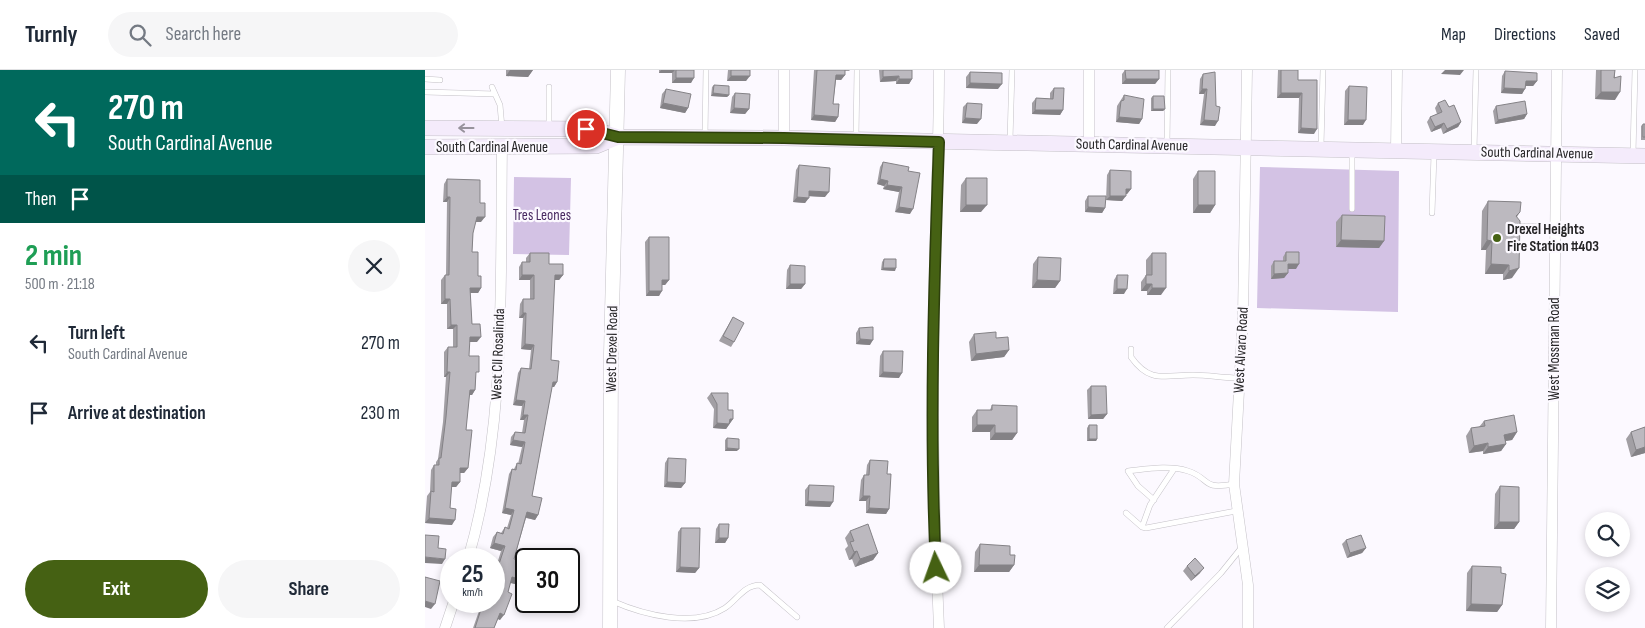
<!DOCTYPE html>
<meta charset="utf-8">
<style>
body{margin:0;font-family:"Sofia Sans Condensed",sans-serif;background:#f6f6f7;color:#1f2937;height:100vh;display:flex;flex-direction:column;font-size:19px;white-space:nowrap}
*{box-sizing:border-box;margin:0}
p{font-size:16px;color:#747a83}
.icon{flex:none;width:28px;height:28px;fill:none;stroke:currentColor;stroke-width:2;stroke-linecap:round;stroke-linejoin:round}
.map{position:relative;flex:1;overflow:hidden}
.drawer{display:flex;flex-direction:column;background:#fff;width:425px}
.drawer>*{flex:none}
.banner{background:#00695c;color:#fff;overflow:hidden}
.fabs{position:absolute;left:1160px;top:442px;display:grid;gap:10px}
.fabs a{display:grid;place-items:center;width:45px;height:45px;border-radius:50%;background:#fff;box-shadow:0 2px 8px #0003;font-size:25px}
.speed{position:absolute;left:15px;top:478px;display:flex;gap:10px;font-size:25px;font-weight:700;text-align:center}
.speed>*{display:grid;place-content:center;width:65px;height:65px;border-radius:50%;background:#fff;box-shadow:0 2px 8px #0003;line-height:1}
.speed small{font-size:12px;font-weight:400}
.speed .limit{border:2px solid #111;border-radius:8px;background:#fff;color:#111}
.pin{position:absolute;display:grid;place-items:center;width:42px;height:42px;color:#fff;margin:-21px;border:2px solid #fff;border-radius:50%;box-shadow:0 1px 5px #0007}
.me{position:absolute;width:55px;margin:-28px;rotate:357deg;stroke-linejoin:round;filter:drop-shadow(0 0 4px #0008)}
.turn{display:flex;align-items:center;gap:18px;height:105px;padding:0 25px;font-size:22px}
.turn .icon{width:65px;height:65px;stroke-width:2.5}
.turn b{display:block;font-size:35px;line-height:42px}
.then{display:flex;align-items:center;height:48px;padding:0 25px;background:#0003;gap:10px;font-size:19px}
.round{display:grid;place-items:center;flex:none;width:52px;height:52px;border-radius:26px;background:#f6f6f7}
.headline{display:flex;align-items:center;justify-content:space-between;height:85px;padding:0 25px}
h1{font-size:30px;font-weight:700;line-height:38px;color:#1e9e55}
.cta{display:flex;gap:10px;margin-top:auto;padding:10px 25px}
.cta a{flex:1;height:58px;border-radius:30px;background:#456113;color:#fff;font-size:20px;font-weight:700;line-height:58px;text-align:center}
.cta a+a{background:#f6f6f7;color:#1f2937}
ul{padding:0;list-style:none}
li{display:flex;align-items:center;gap:15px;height:70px;padding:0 25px}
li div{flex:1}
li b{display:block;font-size:19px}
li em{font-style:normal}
header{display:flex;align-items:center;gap:30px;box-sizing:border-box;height:70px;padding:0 25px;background:#fff;border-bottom:1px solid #e0e1e3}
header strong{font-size:24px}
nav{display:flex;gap:28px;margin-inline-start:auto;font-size:18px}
.search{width:350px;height:45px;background:#f6f6f7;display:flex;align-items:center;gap:12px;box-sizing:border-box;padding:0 18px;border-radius:28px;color:#747a83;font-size:19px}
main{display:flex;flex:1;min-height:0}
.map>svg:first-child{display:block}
.green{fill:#d3c2e4}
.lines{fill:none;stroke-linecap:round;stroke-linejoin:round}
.service-casing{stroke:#c4c1c7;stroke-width:6}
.minor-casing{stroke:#c4c1c7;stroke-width:11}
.tertiary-casing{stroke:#c4c1c7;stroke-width:15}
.secondary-casing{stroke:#c4c1c7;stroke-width:16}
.service{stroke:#fff;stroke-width:5}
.minor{stroke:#fff;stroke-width:10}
.tertiary{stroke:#fff;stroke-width:14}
.secondary{stroke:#f4ebfb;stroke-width:15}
.wall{fill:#a29fa4}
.shaded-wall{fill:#848286}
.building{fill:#bcb9bf;stroke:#848286}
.oneway{stroke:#97929c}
.route-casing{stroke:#2d3f0c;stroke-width:12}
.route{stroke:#456113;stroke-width:9}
.poi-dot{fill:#456113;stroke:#fcf9ff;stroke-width:2}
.labels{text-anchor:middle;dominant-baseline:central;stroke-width:4.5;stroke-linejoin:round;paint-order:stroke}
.street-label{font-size:15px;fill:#262527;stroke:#fcf9ff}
.park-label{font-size:15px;fill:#482961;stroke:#fcf9ff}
.poi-label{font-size:15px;font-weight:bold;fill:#262527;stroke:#fcf9ff;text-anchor:start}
</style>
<header>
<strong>Turnly</strong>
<div class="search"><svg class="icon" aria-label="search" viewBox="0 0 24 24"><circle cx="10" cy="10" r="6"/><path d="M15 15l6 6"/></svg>Search here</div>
<nav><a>Map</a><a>Directions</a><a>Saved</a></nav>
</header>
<main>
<section class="drawer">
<div class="banner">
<div class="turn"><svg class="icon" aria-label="left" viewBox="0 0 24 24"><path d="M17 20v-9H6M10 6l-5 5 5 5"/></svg><div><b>270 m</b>South Cardinal Avenue</div></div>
<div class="then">Then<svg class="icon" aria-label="arrive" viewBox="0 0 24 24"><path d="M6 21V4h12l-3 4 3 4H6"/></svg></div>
</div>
<div class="headline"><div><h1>2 min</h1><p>500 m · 21:18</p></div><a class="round"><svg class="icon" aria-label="close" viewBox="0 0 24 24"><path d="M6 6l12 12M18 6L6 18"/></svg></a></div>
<ul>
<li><svg class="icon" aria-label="left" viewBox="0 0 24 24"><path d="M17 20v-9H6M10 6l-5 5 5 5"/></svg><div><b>Turn left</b><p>South Cardinal Avenue</p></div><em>270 m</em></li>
<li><svg class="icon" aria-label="arrive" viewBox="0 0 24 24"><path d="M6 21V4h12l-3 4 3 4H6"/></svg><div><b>Arrive at destination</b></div><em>230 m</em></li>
</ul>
<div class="cta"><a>Exit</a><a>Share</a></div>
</section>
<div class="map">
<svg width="1220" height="558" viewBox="0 0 1220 558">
<rect width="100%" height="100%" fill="#fcf9ff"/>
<path class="green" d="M835 97 974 101 973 242 832 238Z
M89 107 146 108 144 185 88 184Z"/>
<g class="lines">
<g class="service-casing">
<path id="service" d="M0 9 15 10
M67 17 75 35 77 58
M124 17V57
M0 22 70 24
M280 67 281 0
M431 67 432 0
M585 70 587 0
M742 74 743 0
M896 76 898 0
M1049 81 1051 0
M1208 84 1210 0
M927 139V82
M1007 143 1009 84
M1089 156 1129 157
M706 279V287C725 314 740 305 768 305 783 305 799 308 814 308
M729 430 713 416 703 401C722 399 744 395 763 401 787 409 775 420 809 414
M701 443 717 457 721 458 811 441
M717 457 725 435 749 399
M187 531C219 545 269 558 300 538 312 530 319 515 335 515L372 547
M742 558 796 503 817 477"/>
</g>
<g class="minor-casing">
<path id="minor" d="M822 0 818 246 809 414 823 515V558
M359 68V0
M664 74V0
M971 80 972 0
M43 489C82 355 75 215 77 76
M20 558 29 531
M514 558C509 449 507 341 509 232 510 154 514 77 514 0
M1126 558 1132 0"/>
</g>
<g class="tertiary-casing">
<path id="tertiary" d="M185 558 186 284 193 0"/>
</g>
<g class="secondary-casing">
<path id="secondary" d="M0 58 167 59 193 67 359 68 1220 86
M0 77 171 76 193 67"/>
</g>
<use href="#service" class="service"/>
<use href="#minor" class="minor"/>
<use href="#tertiary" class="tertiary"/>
<use href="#secondary" class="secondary"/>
</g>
<path class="wall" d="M81 0H108L103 7 81 6Z
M234 0H269L266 13H247V3H234Z
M303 0H325L321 11H302Z
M389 0H425L424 1H420V5L416 10H411L408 34 413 47 410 52 386 50Z
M454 0H487V9L484 14H471V11L455 12Z
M700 0 734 9 730 14H697V4Z
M853 0H873V10L889 64 873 63 874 28H852Z
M1171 0H1190V30L1170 29Z
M1080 1 1112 11 1108 16H1101L1097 24 1076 23 1077 6Z
M545 2 573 19 541 18V7Z
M778 4 791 36 790 56 775 55 779 24H774L775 9Z
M289 15 304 25 302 27 286 26 287 17Z
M924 16 938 55H919L920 21Z
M629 18 638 40 635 45 607 44V33L611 28 625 29V23Z
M241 19 263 38 260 43 235 38 237 24Z
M310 23 324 39 320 44 305 43 307 27Z
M699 25 717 49 714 54 691 52 692 36Z
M728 26 740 39 738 41H726V28Z
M542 33 552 54 537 53 538 37Z
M1013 33 1024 37 1036 52 1033 57 1018 64 1016 58 1006 62 1002 52 1005 47 1012 44 1010 38Z
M1071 36 1102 44 1099 49 1070 54 1068 41Z
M1218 54H1220V70H1216V56Z
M458 92 483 101 485 144 470 142 474 122 458 119 459 116 452 114 455 97Z
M374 95 400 127 384 126 380 133 368 132 371 100Z
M685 100 706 119 702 124H701L697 131 681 130 682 105Z
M773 101 790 135 785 143H768V109Z
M541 108 556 142H535L536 115Z
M22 109 55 133 56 152H50L48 163 47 182 56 218 53 223H45L47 254 52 272H44V286L51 307 50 320 47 325H44L41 360 43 398 39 403H35V412L31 417H26L25 438 27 455 0 453 2 426 5 422 6 400 9 395H11V392L13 389 18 352 21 307H19V282L23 277H28V259H22V234H16V210L20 205H21L22 132H18L19 114Z
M663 126 680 138 677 143 660 142V131Z
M1063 131 1095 142 1092 147 1087 208 1078 210V204H1060L1061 180H1056L1057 141Z
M917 145 959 171 954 178 911 177V152Z
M224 167 244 210 240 215H237L234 226H221L220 172Z
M861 182 871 199H863V203L859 208 846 209V196L849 191H858V187Z
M105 183 124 194 138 205 134 210H129L126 290 132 312 129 317H127L107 426 113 445 110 450 101 448 89 489 94 509 90 514 85 513 75 550 73 549 69 558H48L54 541 38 535 39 531H69V493L72 494 76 481 65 478 68 467 72 462 76 463 80 457 82 458 86 445 77 443 84 404 87 399H89L92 393 93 394 97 377 85 375 86 367 90 362 97 363 99 350H95L97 336 88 335 93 303 96 298 104 299 106 280 96 279 98 248H94L95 234 98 229H105V210H94V197L97 192H101V188Z
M727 183 736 225H722V221H716V212L721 205V190Z
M613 187 635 211 630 218H607L608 194Z
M459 189 470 201 456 200 457 192Z
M365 195 380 214 376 219H361L362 200Z
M692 205 699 224H688L689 210Z
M308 247 309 272 306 277 294 271Z
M434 258 445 275 431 274V263Z
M549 264 571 268 584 280 579 287 546 291 544 272Z
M458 281 474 308 454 307 455 286Z
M666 316 682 344 678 349H663L662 320Z
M286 323 303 340 308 349 301 359 288 358 289 339 282 328Z
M567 335 592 363 587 370H565V362H547V347L552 340H565Z
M1059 351 1092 362 1087 370 1080 371 1081 374 1076 381 1058 384V381L1044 383 1041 366 1046 358 1054 357Z
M664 355 672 369 671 371H662V358Z
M1220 357V383L1206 387 1201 369 1206 362Z
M302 368 312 381H300V370Z
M243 388 260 413 256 418 239 417 240 393Z
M445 390 462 404 464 439 461 444 441 443V431H434L436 410 439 405H441L442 395Z
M384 415 405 437 380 436V420Z
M1075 416 1094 452 1089 459H1069L1070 424Z
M294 454 303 468 300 473H290L291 459Z
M256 458 274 498 270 503 251 502 253 462Z
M425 461 453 483 448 490 430 497 427 489 424 490 420 479 423 476 420 468Z
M921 470 941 478 937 483 922 488 917 474Z
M555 474 585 485 589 495 584 502H549L550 482Z
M762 496 775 503 766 511 758 501Z
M1047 496 1076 503 1077 535 1072 542 1041 541 1042 503Z"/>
<path class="shaded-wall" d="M85 0H108L103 7 81 6Z
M236 0H250L247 3H234Z
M1020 0H1039L1035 5 1016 4Z
M411 5H420L416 10 408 9Z
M306 6H325L321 11H302Z
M474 6 471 11 455 12 458 7Z
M251 8H269L266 13H247Z
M474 9H487L484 14H471Z
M701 9H734L730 14H697Z
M1101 11H1112L1108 16H1098Z
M545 13 577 14 573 19 541 18Z
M1079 18 1100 19 1097 24 1076 23Z
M777 19H782L779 24H774Z
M1176 22H1195L1190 30 1170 29Z
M288 23 304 25 302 27 286 26Z
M856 23H877L874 28H852Z
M238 33 263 38 260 43 235 38Z
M309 38 324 39 320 44 305 43Z
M728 39H740L738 41H726Z
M610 40H638L635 45 607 44Z
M1102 44 1099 49 1070 54 1073 50Z
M389 45 413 47 410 52 386 50Z
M694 47 717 49 714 54 691 52Z
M540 48 556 49 552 54 537 53Z
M779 50 793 51 790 56 775 55Z
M923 50H941L938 55H919Z
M1036 52 1033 57 1018 64 1022 59Z
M1019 53 1016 58 1006 62 1010 57Z
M876 58 892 59 889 64 873 63Z
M455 109 463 111 459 116 452 114Z
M462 115 477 117 474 122 458 119Z
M701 119H706L702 124H698Z
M384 121 404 122 400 127 381 126Z
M685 126H701L697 131 681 130Z
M22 127H25L22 132H18Z
M372 127 384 128 380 133 368 132Z
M541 135H562L556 142H535Z
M773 135H790L785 143H768Z
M474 137 488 139 485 144 470 142Z
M663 137 680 138 677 143 660 142Z
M52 147H60L56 152H48Z
M916 170 959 171 954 178 911 177Z
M1062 170 1067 171 1061 180H1056Z
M863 194H874L871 199H859Z
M1066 194 1084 195 1078 204H1060Z
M458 198H471L470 201 456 200Z
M1094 198 1087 208 1078 210 1084 201Z
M863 203 859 208 846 209 849 204Z
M97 205H109L105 210H94Z
M130 205H138L134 210H126Z
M237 210H244L240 215H234Z
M612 210 635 211 630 218H607Z
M365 214H380L376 219H361Z
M721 214H727L722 221H716Z
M45 218H56L53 223H41Z
M727 218H741L736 225H722Z
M692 219H702L699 224H688Z
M224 221H237L234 226H221Z
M20 229H25L22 234H16Z
M98 243H101L98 248H94Z
M26 255H32L28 259H22Z
M45 267H56L52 272H41Z
M435 269 448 270 445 275 431 274Z
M100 274 109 275 106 280 96 279Z
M584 280 579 287 546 291 551 284Z
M22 302H25L21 307H19Z
M458 302 477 303 474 308 454 307Z
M128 312H132L129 317H125Z
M45 320H50L47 325H41Z
M91 330 100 331 97 336 88 335Z
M682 344 678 349H663L666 345Z
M98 345H103L99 350H95Z
M305 349H308L301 359 288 358 292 353Z
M552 355H570L565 362H547Z
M1092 362 1087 370 1074 372 1079 365Z
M570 363H592L587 370H565Z
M664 369H672L671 371H662Z
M88 370 100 372 97 377 85 375Z
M1063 373 1058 381 1044 383 1049 376Z
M1081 374 1076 381 1058 384 1063 377Z
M1220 377V383L1206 387 1211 380Z
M302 378 314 379 312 381H300Z
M35 398H43L39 403H31Z
M27 412H35L31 417H23Z
M242 412 260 413 256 418 239 417Z
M438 426H445L441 431H434Z
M383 431 408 432 405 437 380 436Z
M80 438 89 440 86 445 77 443Z
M444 438 464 439 461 444 441 443Z
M102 442 113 445 110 450 99 447Z
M4 448 30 450 27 455 0 453Z
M1074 452H1094L1089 459H1069Z
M294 468H303L300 473H290Z
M69 473 80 476 76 481 65 478Z
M941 478 937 483 922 488 925 483Z
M432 481 427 489 424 490 429 482Z
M453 483 448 490 430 497 435 489Z
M0 487 20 489 17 494 0 493Z
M554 495H589L584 502H549Z
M255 497 274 498 270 503 251 502Z
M779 498 775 503 766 511 770 506Z
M87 507 94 509 90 514 83 512Z
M0 531 10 534 6 539 0 537Z
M40 531H44L57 536 54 541 38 535Z
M1046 534 1077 535 1072 542 1041 541Z
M75 543 79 545 75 550 71 548Z"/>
<path class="building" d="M251 0H269V8H251Z
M306 0H325V6H306Z
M392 0H420V5H411L408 34H414L413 47 389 45Z
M458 0H487V9H474V6L458 7Z
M700 0H734V9H701Z
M856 0H873V10H892V59L876 58 877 23H856Z
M1176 0H1190L1189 8 1196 6 1195 22H1176Z
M1080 1 1112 3V11H1101L1100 19 1079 18Z
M545 2 577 3V14L545 13Z
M790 2 791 36 795 37 793 51 779 50 782 19H777L778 4Z
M289 15 304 16V25L288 23Z
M924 16 942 17 941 50H923Z
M629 18H639L638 40H610L611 28 628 29Z
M241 19 266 24 263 38 238 33Z
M310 23 325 24 324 39 309 38Z
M699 25 719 29 717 49 694 47 696 31 699 30Z
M728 26H739L740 39H728Z
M1020 30 1024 37 1029 35 1036 52 1022 59 1019 53 1010 57 1005 47 1017 42 1013 33Z
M1100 31 1102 44 1073 50 1071 36Z
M542 33 557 34 556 49 540 48Z
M1218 54H1220V67H1218Z
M458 92 484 97 483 101 495 103 488 139 474 137 477 117 462 115 463 111 455 109Z
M374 95 405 98 404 122 384 121V128L372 127Z
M685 100 706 101V119H701V126H685Z
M773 101H790V135H773Z
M541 108H562V135H541Z
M22 109 55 110V133H60V147H52L48 163 47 182H53V206H56V218H45L47 254H55L56 267H45L44 286H54V302H51L50 320H45L41 360H47L43 398H35V412H27L25 438 31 439 30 450 4 448 6 421 9 422V395H14V388H16L21 347 25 302H22L23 277H32V255H26L25 229H20V205H24L25 127H22Z
M663 126H681L680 138 663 137Z
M1063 131 1096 132 1095 142 1091 146 1095 151 1094 198 1084 201V195L1066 194 1067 171 1062 170Z
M917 145 960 146 959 171 916 170Z
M224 167H244V210H237V221H224Z
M861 182H874V194H863V203L849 204V191H861Z
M105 183H124V194H138V205H130L126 290 134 291 132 312H128L107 426 117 428 113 445 102 442 89 489 99 491 94 509 87 507 83 522 87 524 79 545 75 543 69 558H50L57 536 44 531H69V514L70 510 69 509V493L74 494 80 476 69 473 72 462 78 464 80 457 84 459 89 440 80 438 87 399 91 400 92 393 96 394 100 372 88 370 90 362 100 363 103 345H98L100 331 91 330 96 298 106 299 109 275 100 274 101 243H98V229H109V205H97V192H105Z
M727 183H741V218H727V214H721V205H727Z
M613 187 636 188 635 211 612 210Z
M459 189H471V198H458Z
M365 195 380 196V214H365Z
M692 205H703L702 219H692Z
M308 247 319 253 309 272 298 266Z
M448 257V270L435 269 434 258Z
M571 262V268L583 267 584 280 551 284 549 264Z
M458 281H478L477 303 458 302Z
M666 316H681L682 344 666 345Z
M286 323H303V340H308V349H305L304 354 292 353V334Z
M567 335 592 336V363H570V355H552V340H567Z
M1089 345 1092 362 1079 365 1081 374 1063 377V373L1049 376 1046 358 1060 356 1059 351Z
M664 355H672V369H664Z
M1220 357V377L1211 380 1206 362Z
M302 368 314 369V379L302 378Z
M243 388 261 389 260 413 242 412Z
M445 390 463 391 462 404H466L464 439 444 438 445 426H438L439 405H444Z
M384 415 409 416 408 432 383 431Z
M1075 416 1094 417V452H1074Z
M294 454H304L303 468H294Z
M443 454 453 483 435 489 432 481 429 482 425 472 429 471 425 461Z
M256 458H275L274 498 255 497Z
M0 465 14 466 13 478 21 479 20 489 0 487Z
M936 465 941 478 925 483 921 470Z
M555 474 585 476V485H590L589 495H554Z
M770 488 779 498 770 506 762 496Z
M1047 496 1076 497V503L1081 504 1077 535 1046 534Z
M0 507 15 511 10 534 0 531Z"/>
<defs><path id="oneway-shaft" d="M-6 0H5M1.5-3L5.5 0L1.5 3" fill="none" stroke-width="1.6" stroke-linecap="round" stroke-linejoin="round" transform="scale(1.25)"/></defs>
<use class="oneway" href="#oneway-shaft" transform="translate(41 58) rotate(-180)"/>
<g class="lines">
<g class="route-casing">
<path id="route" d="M161 59 193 67 359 68 514 72C509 214 504 357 511 498"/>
</g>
<use href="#route" class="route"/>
</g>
<circle class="poi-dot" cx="1072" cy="168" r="5"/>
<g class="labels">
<g class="street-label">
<text transform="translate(707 75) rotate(1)">South Cardinal Avenue</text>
<text x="67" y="77">South Cardinal Avenue</text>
<text transform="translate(1112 83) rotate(1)">South Cardinal Avenue</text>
<text transform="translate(187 279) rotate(-89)">West Drexel Road</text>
<text transform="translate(1129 279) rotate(-90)">West Mossman Road</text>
<text transform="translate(816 280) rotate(-87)">West Alvaro Road</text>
<text transform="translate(73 284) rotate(-88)">West Cll Rosalinda</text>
</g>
<g class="park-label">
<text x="117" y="145">Tres Leones</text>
</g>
<g class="poi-label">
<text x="1082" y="159">Drexel Heights<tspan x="1082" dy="17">Fire Station #403</tspan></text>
</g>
</g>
</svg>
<div class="fabs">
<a><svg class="icon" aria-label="search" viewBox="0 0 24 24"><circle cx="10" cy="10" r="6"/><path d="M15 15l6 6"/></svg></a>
<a><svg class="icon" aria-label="layers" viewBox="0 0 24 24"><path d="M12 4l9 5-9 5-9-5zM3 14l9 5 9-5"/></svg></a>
</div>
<div class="speed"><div>25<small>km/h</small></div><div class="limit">30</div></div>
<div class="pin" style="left:161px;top:59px;background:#d93025"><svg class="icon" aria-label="arrive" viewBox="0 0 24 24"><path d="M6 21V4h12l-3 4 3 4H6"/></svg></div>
<svg class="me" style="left:511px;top:498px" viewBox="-20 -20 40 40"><circle r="19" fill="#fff"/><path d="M0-13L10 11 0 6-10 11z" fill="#456113"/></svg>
</div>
</main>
